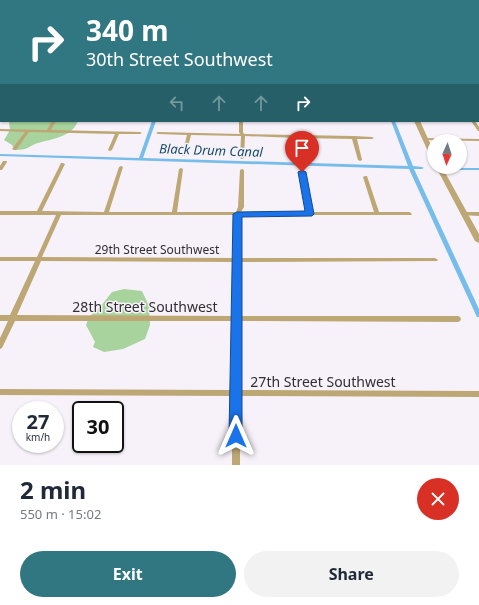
<!DOCTYPE html>
<meta charset="utf-8">
<style>
body{margin:0;font-family:"Noto Sans",sans-serif;background:#f2f2f3;color:#1f2937;height:100vh;display:flex;flex-direction:column;font-size:15px;white-space:nowrap}
*{box-sizing:border-box;margin:0}
p{font-size:13px;color:#747a83}
.icon{flex:none;width:22px;height:22px;fill:none;stroke:currentColor;stroke-width:2;stroke-linecap:round;stroke-linejoin:round}
.map{position:relative;height:465px;overflow:hidden}
.drawer{display:flex;flex-direction:column;background:#fff;flex:1}
.drawer>*{flex:none}
.guide{position:absolute;left:0px;top:0px;width:479px;height:122px;box-shadow:0 1px 3px #0004;background:#307781;color:#fff;overflow:hidden}
.needle{width:26px;rotate:183deg}
.controls{position:absolute;left:427px;top:134px;display:grid;gap:8px}
.controls a{display:grid;place-items:center;width:40px;height:40px;border-radius:50%;background:#fff;box-shadow:0 1px 3px #0004;font-size:20px}
.speed{position:absolute;left:12px;top:401px;display:flex;gap:8px;font-size:20px;font-weight:700;text-align:center}
.speed>*{display:grid;place-content:center;width:52px;height:52px;border-radius:50%;background:#fff;box-shadow:0 1px 3px #0004;line-height:1}
.speed small{font-size:10px;font-weight:400}
.speed .limit{border:2px solid #111;border-radius:6px;background:#fff;color:#111}
.pin{position:absolute;display:grid;place-items:center;width:34px;height:34px;color:#fff;margin:-41px -17px;border-radius:50% 50% 50% 0;rotate:-45deg;box-shadow:0 0 4px #0007}
.pin .icon{rotate:45deg}
.me{position:absolute;width:44px;margin:-22px;rotate:0deg;stroke-linejoin:round;filter:drop-shadow(0 0 3px #0008)}
.turn{display:flex;align-items:center;gap:14px;height:84px;padding:0 20px;font-size:18px}
.turn .icon{width:52px;height:52px;stroke-width:2.5}
.turn b{display:block;font-size:28px;line-height:34px}
.lanes{display:flex;align-items:center;height:38px;padding:0 20px;background:#0003;justify-content:center;gap:20px;direction:ltr}
.lanes .off{opacity:.35}
.round{display:grid;place-items:center;flex:none;width:42px;height:42px;border-radius:21px;background:#f2f2f3}
.overview{display:flex;align-items:center;justify-content:space-between;height:68px;padding:0 20px}
h1{font-size:24px;font-weight:700;line-height:30px}
.action{display:flex;gap:8px;margin-top:auto;padding:8px 20px}
.action a{flex:1;height:46px;border-radius:24px;background:#307781;color:#fff;font-size:16px;font-weight:700;line-height:46px;text-align:center}
.action a+a{background:#f2f2f3;color:#1f2937}
.map>svg:first-child{display:block}
.green{fill:#a8d39c}
.lines{fill:none;stroke-linecap:round;stroke-linejoin:round}
.canal{fill:#77bdec;fill-rule:evenodd}
.minor{fill:#bda775;fill-rule:evenodd}
.tertiary{fill:#bda775;fill-rule:evenodd}
.route{fill:#1a73e8;stroke:#114b97}
.labels{text-anchor:middle;dominant-baseline:central;stroke-width:3;stroke-linejoin:round;paint-order:stroke}
.street-label{font-size:12px;fill:#302e31;stroke:#f7f2f9}
.water-label{font-size:13px;font-style:italic;fill:#164c6c;stroke:#f7f2f9}
.near-street-label{font-size:14px;fill:#302e31;stroke:#f7f2f9}
</style>
<div class="map">
<svg width="479" height="465" viewBox="0 0 479 465">
<rect width="100%" height="100%" fill="#f7f2f9"/>
<path class="green" d="M9 121H78C72 137 52 139 38 143 28 146 30 150 15 150L12 145 4 140 10 130Z
M124 289 142 291 149 306 150 325 145 339 123 349 104 352 93 347 95 342 86 325 89 317 101 306 112 292Z"/>
<g class="lines">
<path class="canal" d="M344 0H346V1H344Z
M152 121H156L143 158 408 166 391 121H395L413 166 422 167 424 168 422 169H414L479 309V317H477L476 315 409 169 0 156V154L139 158Z
M454 168H479V170H456L454 169Z"/>
<path class="minor" d="M0 0H37L50 1H0Z
M165 0H167V1H165Z
M251 0H253V1H251Z
M431 0H433L434 1H432Z
M478 6H479V8H478Z
M0 10H1V12H0Z
M478 17H479V19H478Z
M0 21H1V23H0Z
M478 28H479V30H478Z
M0 34H1V36H0Z
M478 41H479V43H478Z
M0 44H1V47H0Z
M478 56H479V58H478Z
M0 64H1V66H0Z
M478 73H479V75H478Z
M0 83H1V85H0Z
M478 92H479V94H478Z
M0 104H1V106H0Z
M478 114H479V116H478Z
M52 121H56L51 130 140 132 142 133 140 134H119L112 150 110 151 108 150 115 134 29 132 16 150H14L12 149 25 132 0 131V129L47 130Z
M239 121H243V132L244 134 354 136 372 137 374 138 372 139H357L362 160 360 161 358 160 352 139 301 138 302 156 300 157 298 156 297 138 245 136 244 158 242 159 240 158 241 136 191 135 186 155 184 156 182 155 187 135 158 134 156 133 158 132 240 134 239 132Z
M471 121H475L479 127V131H478Z
M423 138 479 139V141L425 140H423Z
M3 161H7V162L2 170H0V166Z
M61 163H63L65 164 42 211 104 212 119 167 121 166 123 167 109 212H172L179 169 181 168 183 169 177 212H236L238 207 240 170 242 169 244 170V207L241 212H306L300 173 302 172 304 173 311 212H374L363 177 365 176H367L379 212H409L411 213 412 214 411 215H240V258H435L438 260 437 261 240 262V316H458L460 317 461 319 460 321 458 322 240 321V390L479 391V397L240 396V465H232V396L0 395V389L233 390V321H15L2 348 0 349V338L8 321H0V315H10L35 261H0V257H37L56 215H0V211H37ZM61 215H234V258L42 257ZM41 261 234 262 233 316 17 315Z
M464 212H479V216L462 215 461 214 462 213Z"/>
<path class="tertiary" d="M358 0H362V1H358Z
M414 121H420L434 152V160L431 158Z
M436 167H442L479 234V243L475 241Z"/>
</g>
<path class="route" d="M302 170 306 172 314 214 312 216 242 217V436L240 441 236 443 231 441 229 436 233 214 237 212 305 211 298 172Z"/>
<g class="labels">
<g class="street-label">
<text x="157" y="249">29th Street Southwest</text>
</g>
<g class="water-label">
<text transform="translate(211 150) rotate(2)">Black Drum Canal</text>
</g>
<g class="near-street-label">
<text x="145" y="306">28th Street Southwest</text>
<text x="323" y="381">27th Street Southwest</text>
</g>
</g>
</svg>
<div class="controls">
<a><svg class="needle" viewBox="-14 -14 28 28"><path d="M0-13l5 13h-10z" fill="#e53935"/><path d="M0 13l5-13h-10z" fill="#747a83"/></svg></a>
</div>
<div class="speed"><div>27<small>km/h</small></div><div class="limit">30</div></div>
<div class="pin" style="left:302px;top:172px;background:#d93025"><svg class="icon" aria-label="arrive" viewBox="0 0 24 24"><path d="M6 21V4h12l-3 4 3 4H6"/></svg></div>
<svg class="me" style="left:236px;top:436px" viewBox="-20 -20 40 40"><path d="M0-17L14 15 0 8-14 15z" fill="#1a73e8" stroke="#fff" stroke-width="4"/></svg>
<div class="guide">
<div class="turn"><svg class="icon" aria-label="right" viewBox="0 0 24 24"><path d="M7 20v-9h11M14 6l5 5-5 5"/></svg><div><b>340 m</b>30th Street Southwest</div></div>
<div class="lanes"><svg class="icon off" aria-label="left" viewBox="0 0 24 24"><path d="M17 20v-9H6M10 6l-5 5 5 5"/></svg><svg class="icon off" aria-label="ahead" viewBox="0 0 24 24"><path d="M12 20V5M6 11l6-6 6 6"/></svg><svg class="icon off" aria-label="ahead" viewBox="0 0 24 24"><path d="M12 20V5M6 11l6-6 6 6"/></svg><svg class="icon" aria-label="right" viewBox="0 0 24 24"><path d="M7 20v-9h11M14 6l5 5-5 5"/></svg></div>
</div>
</div>
<section class="drawer">
<div class="overview"><div><h1>2 min</h1><p>550 m · 15:02</p></div><a class="round" style="background:#d93025;color:#fff"><svg class="icon" aria-label="close" viewBox="0 0 24 24"><path d="M6 6l12 12M18 6L6 18"/></svg></a></div>
<div class="action"><a>Exit</a><a>Share</a></div>
</section>
